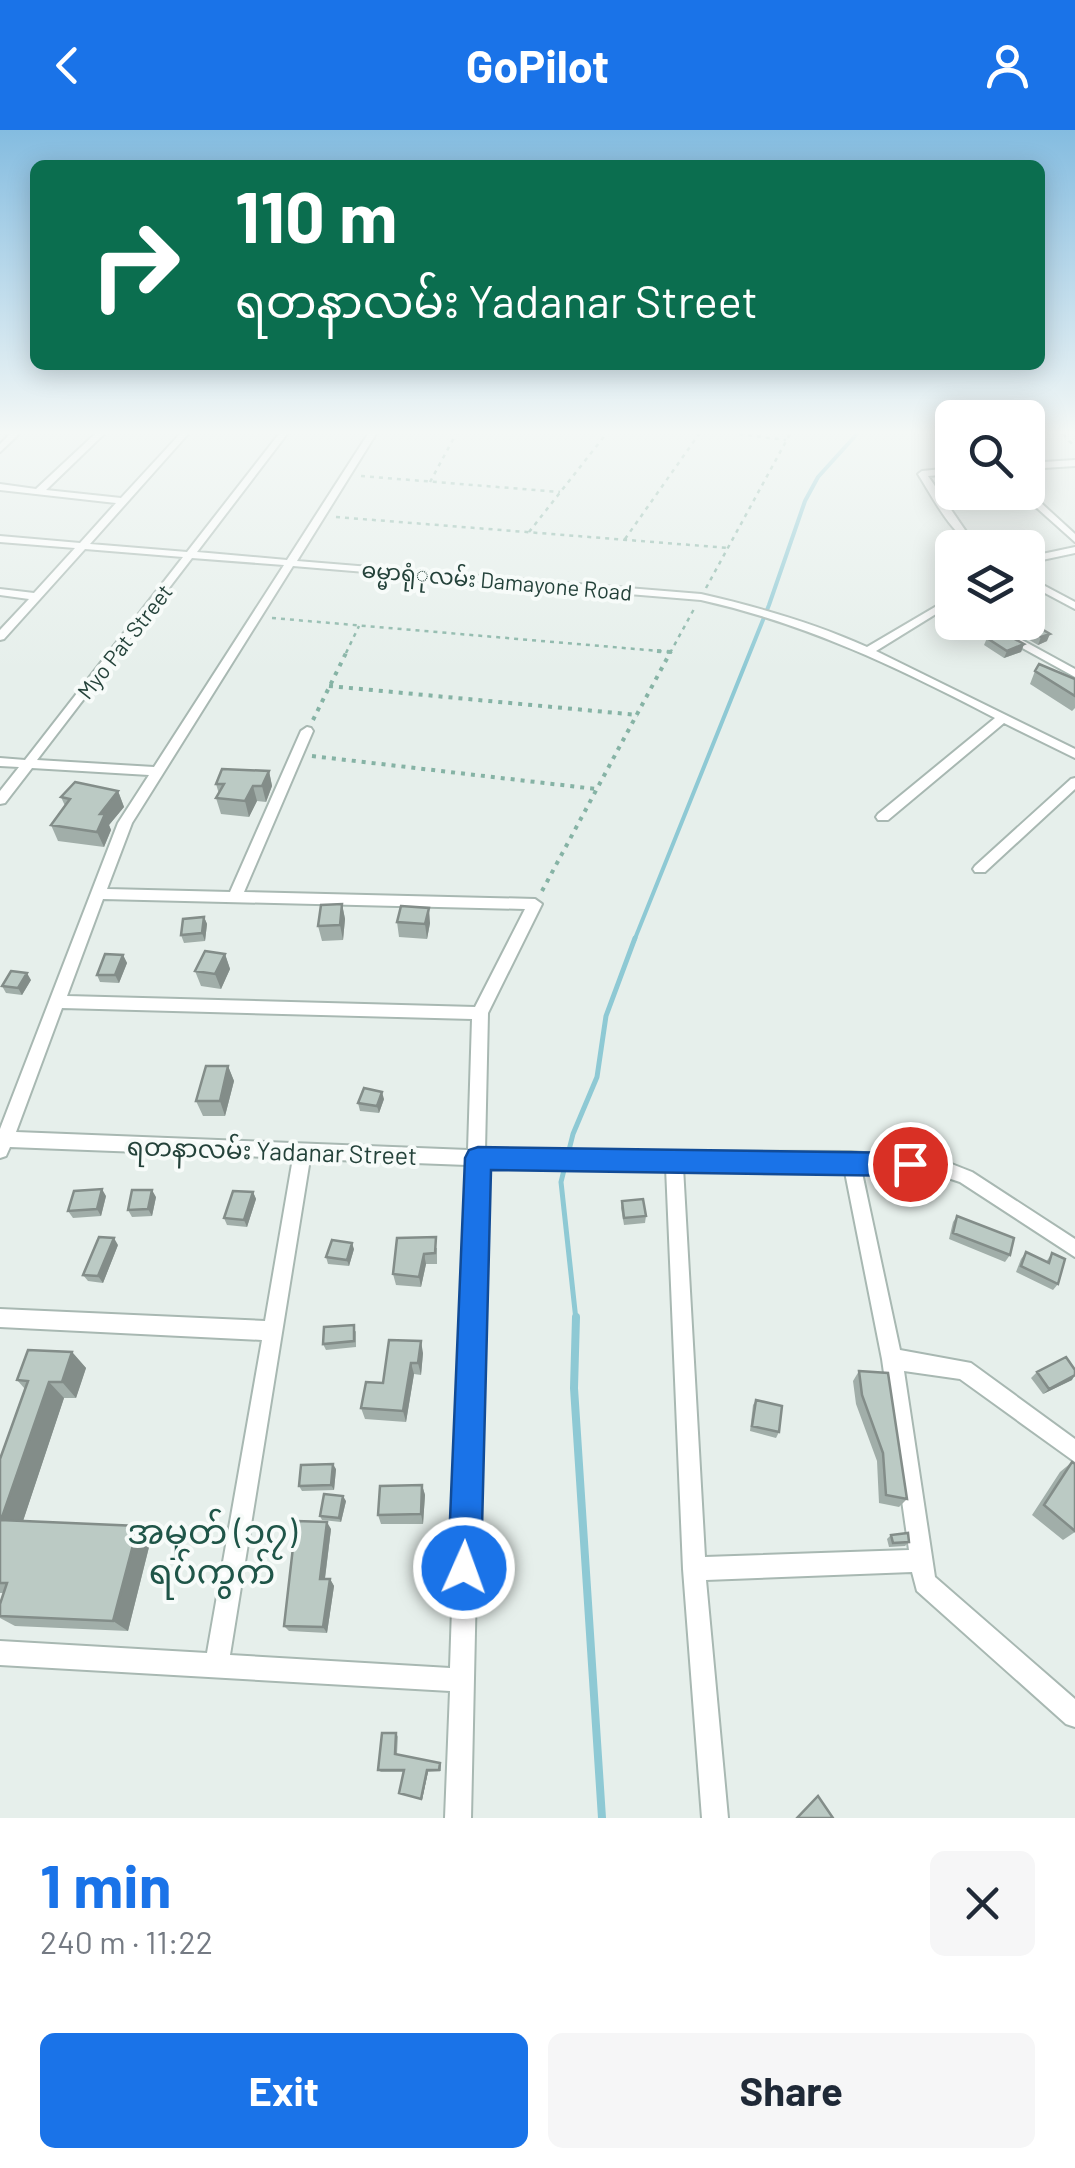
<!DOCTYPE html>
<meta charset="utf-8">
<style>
body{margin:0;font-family:Barlow,"Noto Sans Myanmar",sans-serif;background:#f6f6f7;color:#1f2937;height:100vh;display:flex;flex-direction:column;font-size:38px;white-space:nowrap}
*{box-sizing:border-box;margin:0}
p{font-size:32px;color:#747a83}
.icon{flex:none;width:55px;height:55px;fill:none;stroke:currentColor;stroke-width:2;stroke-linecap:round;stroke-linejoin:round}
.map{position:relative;height:1688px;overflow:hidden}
.details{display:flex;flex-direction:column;background:#fff;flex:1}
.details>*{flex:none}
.guide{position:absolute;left:30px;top:30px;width:1015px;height:210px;border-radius:15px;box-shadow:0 5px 25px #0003;background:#0b6e4f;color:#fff;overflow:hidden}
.tools{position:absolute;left:935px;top:270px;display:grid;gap:20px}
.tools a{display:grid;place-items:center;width:110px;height:110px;border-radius:15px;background:#fff;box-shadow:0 5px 25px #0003;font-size:50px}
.pin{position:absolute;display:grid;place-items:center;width:85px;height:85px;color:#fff;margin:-42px;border:5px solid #fff;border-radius:50%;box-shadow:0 2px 10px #0007}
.me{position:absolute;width:110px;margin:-55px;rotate:2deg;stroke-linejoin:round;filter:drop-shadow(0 0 8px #0008)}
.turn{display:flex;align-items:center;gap:35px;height:210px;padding:0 40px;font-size:45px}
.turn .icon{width:130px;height:130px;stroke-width:2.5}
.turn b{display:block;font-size:70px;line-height:85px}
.round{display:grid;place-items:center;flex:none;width:105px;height:105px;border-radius:15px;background:#f6f6f7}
.summary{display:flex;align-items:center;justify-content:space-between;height:170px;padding:0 40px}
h1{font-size:60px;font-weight:700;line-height:75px;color:#1a73e8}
.primary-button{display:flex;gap:20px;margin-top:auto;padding:20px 40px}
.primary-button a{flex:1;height:115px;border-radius:15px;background:#1a73e8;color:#fff;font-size:40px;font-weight:700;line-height:115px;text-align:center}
.primary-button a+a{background:#f6f6f7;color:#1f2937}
header{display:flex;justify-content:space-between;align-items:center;height:130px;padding:0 40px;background:#1a73e8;color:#fff;font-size:45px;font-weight:700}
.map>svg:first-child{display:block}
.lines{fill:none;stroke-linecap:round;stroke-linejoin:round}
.stream-far2{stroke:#8ec9d4;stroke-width:4}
.stream-far1{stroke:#8ec9d4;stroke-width:5}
.stream{stroke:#8ec9d4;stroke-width:8}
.street-casing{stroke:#a8b8b2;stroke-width:4}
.path-far1{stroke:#86b3a5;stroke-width:2.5;stroke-dasharray:4 5;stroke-linecap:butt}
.path{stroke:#86b3a5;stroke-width:4;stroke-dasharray:4 6;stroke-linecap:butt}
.street{fill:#fff;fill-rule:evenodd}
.wall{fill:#a1aea9}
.shaded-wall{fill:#838d89}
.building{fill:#bbcac4;stroke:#838d89;stroke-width:2.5}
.route{fill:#1a73e8;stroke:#114b97;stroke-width:2.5}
.labels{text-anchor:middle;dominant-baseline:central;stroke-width:8;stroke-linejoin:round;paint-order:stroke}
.far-street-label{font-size:22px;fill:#24423a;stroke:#f7fbf9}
.street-label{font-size:25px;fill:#24423a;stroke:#f7fbf9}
.near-quarter-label{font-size:35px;fill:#1f5548;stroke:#f7fbf9}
</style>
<header><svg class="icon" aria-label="back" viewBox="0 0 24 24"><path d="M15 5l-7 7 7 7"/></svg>GoPilot<svg class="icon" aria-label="person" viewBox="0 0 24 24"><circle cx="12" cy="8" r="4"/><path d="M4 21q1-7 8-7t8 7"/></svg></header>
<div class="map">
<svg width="1075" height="1688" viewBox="0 0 1075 1688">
<rect width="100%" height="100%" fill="#e6efeb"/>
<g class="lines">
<path class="stream-far2" d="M634 811 769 475 805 371 818 347 857 304"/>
<path class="stream-far1" d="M576 1190 561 1052 573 1004 597 947 606 886 635 808"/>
<path class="stream" d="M576 1187 574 1258 602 1688"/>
<g class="street-casing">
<path id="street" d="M10 304H19L0 322V314Z
M95 304H104L46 360 121 368 180 304H188L90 414 187 422 279 304H287L197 422 287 430 368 304H376L297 431 701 464C758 477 814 493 867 517L952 467V474L876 521 1075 619V628L1004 593 888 690H878L876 687 878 684 995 588C899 538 808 494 701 470L293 436 132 693 107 759 230 762 301 601 307 597 311 598 313 601 244 762 535 769 542 774 488 883 485 1021 851 1022 939 1029 972 1042 1075 1109V1127L960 1052 939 1045 861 1038 900 1220 971 1233 1075 1309V1332L960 1249 904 1241 935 1447 1075 1569V1597L1066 1594 917 1461 912 1442 706 1450 728 1688H702L683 1439 666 1037 485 1036 471 1688H445L450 1561 0 1535V1511L207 1523 262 1210 0 1197V1179L265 1191 293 1028 10 1017 6 1026 0 1028V999L118 693 149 645 32 638 5 673 0 674V661L19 637 0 636V628L25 630 183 427 85 419 4 509 0 510V500L29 469 0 465V459L34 463 75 418 0 412V406L80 413 116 373 0 360V354L36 359ZM192 428 284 435 154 637 37 630ZM103 769 525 779 475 877 67 866ZM62 878 472 889 468 1020 16 1002ZM310 1029 467 1035 450 1538 230 1525ZM683 1037H844L882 1229 909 1420 705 1427Z
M1075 330V336L1028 339V333Z
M952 338V344L928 346 967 403 985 418C958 418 932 366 918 344L922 341Z
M1028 361 1075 404V412L1019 362Z
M1075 417V423L1028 433V427Z
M1028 447 1075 472V479L1028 454Z
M975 492H989L1075 539V547Z
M1075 648V659L985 742H975L973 739 975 736 1071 649Z"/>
</g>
<path class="path-far1" d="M739 304 786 310
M1063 304 1075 317
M361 346 560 362
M430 352 456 304
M336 387 729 418
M529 402 606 304
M625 409 699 304
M706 458 790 304
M272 488 671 522
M346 523 359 496
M670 523 694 479"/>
<path class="path" d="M657 521 671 522
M329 556 638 585
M313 590 347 521
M312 626 596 659
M542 761 671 521"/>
<use href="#street" class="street"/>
</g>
<path class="wall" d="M1019 492 1047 511 1038 515 1014 501 1017 494Z
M987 508 1024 514 1021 522 1004 528 984 515Z
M1035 541 1075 549V578L1072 581 1030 554Z
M269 641 272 656 266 672 257 671 249 687 221 684 216 668 219 664 216 654Z
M118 661 124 677 109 695 111 700 104 717 58 711 51 695 65 676 61 667Z
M342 774 345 789 343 810 322 811 318 796Z
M204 787 207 794 205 811 184 813 181 805Z
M397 792 430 793 427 809 399 807Z
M225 824 230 839 221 859 201 856 195 841Z
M123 825 127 833 119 853 100 852 97 845Z
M31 850 22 865 6 863 2 856Z
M228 936 234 951 225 986H203L196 971Z
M384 969 379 983 360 981 358 973Z
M253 1062 256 1069 247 1097 227 1095 224 1088Z
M106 1066 101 1086 73 1088 68 1081Z
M156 1067 152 1086 132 1087 128 1080Z
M622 1071 646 1086 645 1093 624 1095 621 1078Z
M957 1086 1010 1125 1005 1132 949 1109 953 1092Z
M397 1108 437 1118V1134H426L421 1157 396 1155 393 1144Z
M118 1115 103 1153 88 1151 83 1145Z
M354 1119 349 1136 328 1134 326 1127Z
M1026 1122 1046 1132 1052 1123 1058 1154 1053 1160 1016 1142 1021 1129Z
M356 1201V1217L326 1220 323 1214Z
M72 1222 86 1238 76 1268H64L23 1391 138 1396 151 1409 128 1501 15 1496 0 1488V1474L4 1463H0V1329L25 1259 17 1250Z
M423 1223 421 1245 414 1244 406 1292 365 1289 361 1278 383 1253Z
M859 1241 907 1369 899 1377 879 1373 877 1331 856 1274 853 1251Z
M1037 1242 1072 1250 1043 1264 1031 1248Z
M756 1270 779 1302 776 1308 750 1301 753 1275Z
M1072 1332 1075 1402 1063 1410 1032 1385 1060 1342Z
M336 1339 334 1360 302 1361 299 1356Z
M422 1355 425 1365 423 1394H381L378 1385Z
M346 1371 341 1392 322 1390 320 1386Z
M331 1399 325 1449H330L334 1456 327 1503 289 1501 284 1496Z
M891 1405 909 1412 905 1416 889 1417 887 1409Z
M398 1605 397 1624 441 1635V1641L428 1642 422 1670 399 1663 404 1642H381L378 1640Z"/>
<path class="shaded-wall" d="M1050 504 1047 511 1038 515 1041 507Z
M1024 514 1021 522 1004 528 1007 521Z
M269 641 272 656 266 672 262 656Z
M253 656 257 671 249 687 245 671Z
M118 661 124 677 109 695 111 700 104 717 97 702 100 684Z
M342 774 345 789 343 810 340 795Z
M429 778 430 793 427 809 425 794Z
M204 787 207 794 205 811 202 803Z
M225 824 230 839 221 859 215 844Z
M123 825 127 833 119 853 115 845Z
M27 843 31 850 22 865 18 858Z
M228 936 234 951 225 986 220 971Z
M382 962 384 969 379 983 377 976Z
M102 1059 106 1066 101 1086 97 1079Z
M152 1060 156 1067 152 1086 148 1079Z
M253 1062 256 1069 247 1097 244 1090Z
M114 1108 118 1115 103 1153 98 1146Z
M352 1113 354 1119 349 1136 347 1130Z
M424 1124 426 1134 421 1157 419 1147Z
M421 1211 423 1223 421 1245 418 1233Z
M72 1222 86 1238 76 1268 62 1252Z
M411 1233 414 1244 406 1292 403 1281Z
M1075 1245 1072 1250 1043 1264 1049 1259Z
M49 1252 64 1268 19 1403 1 1390Z
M333 1334 336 1339 334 1360 331 1355Z
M422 1355 425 1365 423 1394 421 1384Z
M343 1366 346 1371 341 1392 339 1388Z
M327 1392 331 1399 324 1455 320 1449Z
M138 1396 151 1409 128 1501 113 1491Z
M330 1449 334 1456 327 1503 323 1497Z
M427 1640 428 1642 422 1670 421 1669Z"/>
<path class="building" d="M1028 491 1050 504 1041 507 1017 494Z
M1000 501 1024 514 1007 521 987 508Z
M1039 534 1075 549V566L1035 541Z
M222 639 269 641 262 656H253L245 671 216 668 224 654H216Z
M75 652 118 661 100 684H105L97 702 51 695 70 669 61 667Z
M342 774 340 795 318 796 321 775Z
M401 776 429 778 425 794 397 792Z
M204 787 202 803 181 805 183 789Z
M205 821 225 824 215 844 195 841Z
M105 824 123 825 115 845H97Z
M11 841 27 843 18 858 2 856Z
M206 936H228L220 971H196Z
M364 958 382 962 377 976 358 973Z
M102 1059 97 1079 68 1081 74 1061Z
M132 1060H152L148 1079 128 1080Z
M233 1061 253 1062 244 1090 224 1088Z
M643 1069 646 1086 624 1088 622 1071Z
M957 1086 1014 1108 1010 1125 953 1103Z
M99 1107 114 1108 98 1146 83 1145Z
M436 1107 435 1123 424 1124 419 1147 393 1144 397 1108Z
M332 1110 352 1113 347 1130 326 1127Z
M1026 1122 1049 1133 1052 1123 1065 1129 1058 1154 1021 1136Z
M354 1195V1211L323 1214 324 1197Z
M389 1210 421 1211 418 1233H411L403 1281 361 1278 366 1252 383 1253Z
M28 1220 72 1222 62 1252H49L1 1390 138 1396 113 1491 0 1486V1474L7 1453H0V1329L28 1251 17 1250Z
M1066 1227 1075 1240V1245L1049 1259 1037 1242Z
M859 1241 888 1243 907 1369 886 1365 883 1323 862 1265Z
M756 1270 782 1276 779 1302 752 1296Z
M1072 1332 1075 1334V1401L1044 1375Z
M333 1334 331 1355 299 1356 301 1335Z
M422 1355 421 1384 378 1385 380 1356Z
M324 1364 343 1366 339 1388 320 1386Z
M296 1391 327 1392 320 1449H330L323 1497 284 1496Z
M908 1403 909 1412 893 1413 891 1405Z
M382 1603H396L395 1624 440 1633 439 1640H427L421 1669 399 1663 404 1640H378Z
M818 1666 833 1688H797Z"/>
<linearGradient id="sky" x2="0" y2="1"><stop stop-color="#84bce0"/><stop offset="0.56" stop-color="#f4f8f6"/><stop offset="1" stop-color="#f4f8f6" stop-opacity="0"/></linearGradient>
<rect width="1075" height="540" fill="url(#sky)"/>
<path class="route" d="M478 1017 910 1023 919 1026 923 1034 919 1043 910 1046 491 1040 481 1438 476 1450 464 1455 453 1450 448 1438 465 1028 469 1020Z"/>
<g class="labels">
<g class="far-street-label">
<text transform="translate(497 450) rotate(5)">ဓမ္မာရုံုလမ်း Damayone Road</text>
<text transform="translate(124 511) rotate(-52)">Myo Pat Street</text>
</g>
<g class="street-label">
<text transform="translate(272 1020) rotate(2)">ရတနာလမ်း Yadanar Street</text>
</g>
<g class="near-quarter-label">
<text x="212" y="1400">အမှတ် (၁၇)<tspan x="212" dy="40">ရပ်ကွက်</tspan></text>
</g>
</g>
</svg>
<div class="tools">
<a><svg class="icon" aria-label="search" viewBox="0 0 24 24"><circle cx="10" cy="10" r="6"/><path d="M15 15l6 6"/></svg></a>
<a><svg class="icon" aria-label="layers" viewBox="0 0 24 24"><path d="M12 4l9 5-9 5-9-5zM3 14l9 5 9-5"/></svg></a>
</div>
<div class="pin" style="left:910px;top:1034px;background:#d93025"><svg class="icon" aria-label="arrive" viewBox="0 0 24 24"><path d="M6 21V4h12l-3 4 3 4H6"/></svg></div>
<svg class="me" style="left:464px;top:1438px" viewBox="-20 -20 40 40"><circle r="17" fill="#1a73e8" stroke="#fff" stroke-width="3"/><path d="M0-11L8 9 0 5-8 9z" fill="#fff"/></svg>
<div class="guide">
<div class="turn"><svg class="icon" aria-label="right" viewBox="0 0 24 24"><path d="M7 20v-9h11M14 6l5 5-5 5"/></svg><div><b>110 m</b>ရတနာလမ်း Yadanar Street</div></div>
</div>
</div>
<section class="details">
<div class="summary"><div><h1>1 min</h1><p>240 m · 11:22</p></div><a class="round"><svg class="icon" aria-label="close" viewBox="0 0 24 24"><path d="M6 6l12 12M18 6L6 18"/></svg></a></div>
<div class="primary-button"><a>Exit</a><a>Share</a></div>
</section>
